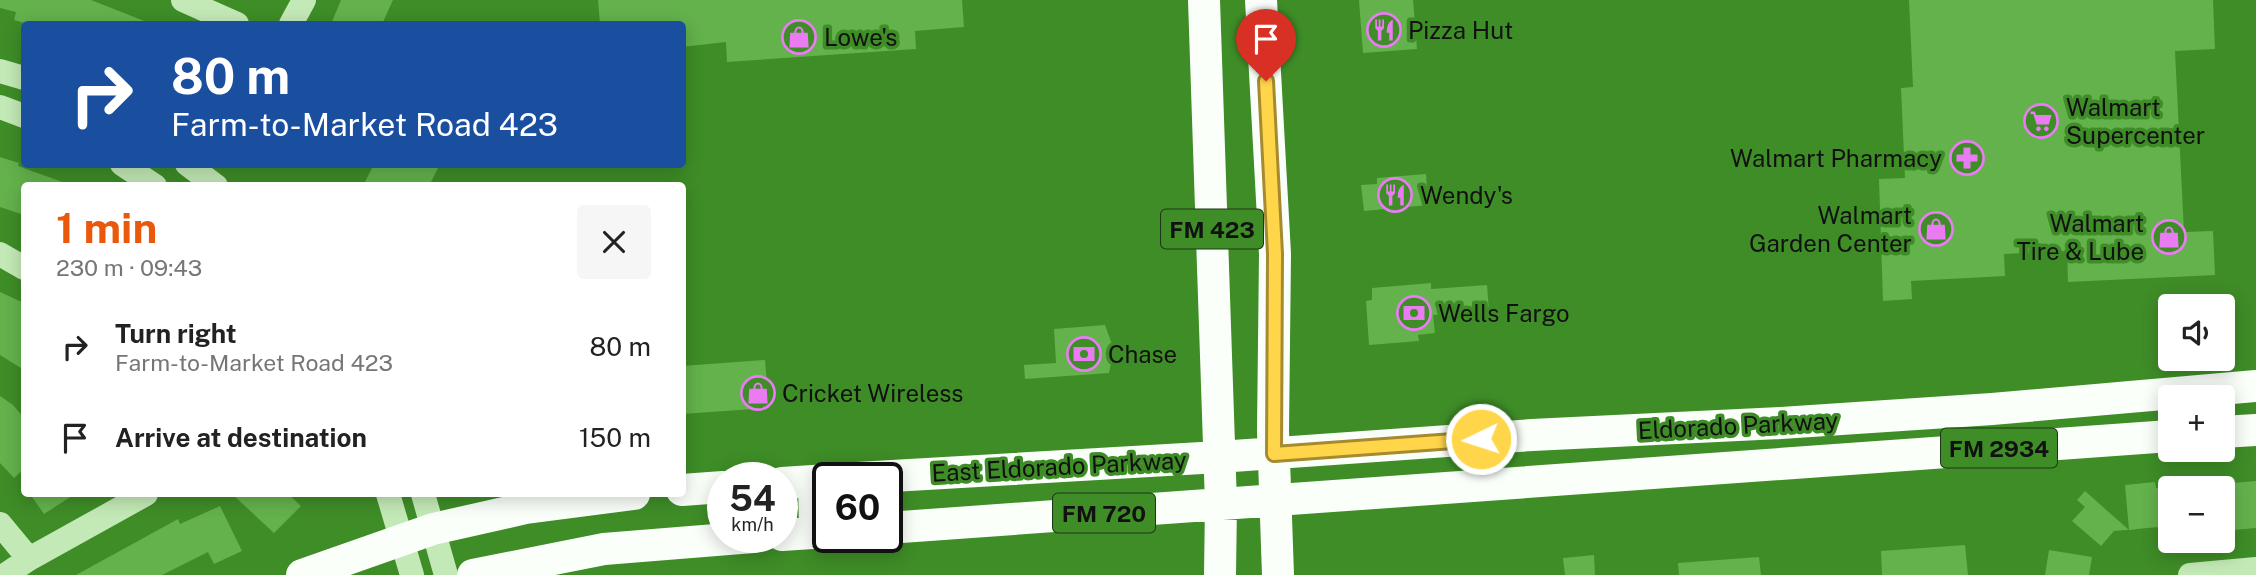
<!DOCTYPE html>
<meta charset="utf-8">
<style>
body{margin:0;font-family:"Public Sans",sans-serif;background:#f6f6f6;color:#222;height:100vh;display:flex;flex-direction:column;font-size:26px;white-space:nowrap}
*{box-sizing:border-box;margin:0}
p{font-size:23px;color:#767676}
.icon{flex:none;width:38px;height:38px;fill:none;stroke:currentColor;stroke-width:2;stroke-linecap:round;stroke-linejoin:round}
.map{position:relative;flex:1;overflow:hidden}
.side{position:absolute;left:21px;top:182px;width:665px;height:315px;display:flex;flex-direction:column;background:#fff;border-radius:7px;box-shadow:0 4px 18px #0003}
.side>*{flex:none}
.hud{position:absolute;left:21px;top:21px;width:665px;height:147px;border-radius:7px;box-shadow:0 4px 18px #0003;background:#1a4fa0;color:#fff;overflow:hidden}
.buttons{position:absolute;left:2158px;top:294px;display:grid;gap:14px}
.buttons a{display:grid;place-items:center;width:77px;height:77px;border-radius:7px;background:#fff;box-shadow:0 4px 18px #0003;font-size:35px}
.speed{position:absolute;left:707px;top:462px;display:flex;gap:14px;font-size:35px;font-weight:700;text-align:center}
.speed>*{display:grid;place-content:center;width:91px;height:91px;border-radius:50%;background:#fff;box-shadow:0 4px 18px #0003;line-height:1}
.speed small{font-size:18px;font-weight:400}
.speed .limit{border:4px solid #111;border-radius:10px;background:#fff;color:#111}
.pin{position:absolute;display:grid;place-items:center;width:60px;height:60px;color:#fff;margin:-72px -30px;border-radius:50% 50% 50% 0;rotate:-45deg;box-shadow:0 0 7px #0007}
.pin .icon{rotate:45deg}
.me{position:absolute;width:77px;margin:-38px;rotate:266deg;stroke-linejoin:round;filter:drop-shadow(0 0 5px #0008)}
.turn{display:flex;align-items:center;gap:24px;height:147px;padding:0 35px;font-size:32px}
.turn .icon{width:91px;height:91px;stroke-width:2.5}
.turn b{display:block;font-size:49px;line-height:60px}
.round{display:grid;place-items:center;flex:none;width:74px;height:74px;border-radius:7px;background:#f6f6f6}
.overview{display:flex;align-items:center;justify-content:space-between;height:119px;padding:0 35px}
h1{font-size:42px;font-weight:700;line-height:52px;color:#ea580c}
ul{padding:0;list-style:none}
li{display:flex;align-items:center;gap:21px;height:91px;padding:0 35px}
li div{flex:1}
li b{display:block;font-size:26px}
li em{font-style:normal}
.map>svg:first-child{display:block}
.building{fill:#63b24c}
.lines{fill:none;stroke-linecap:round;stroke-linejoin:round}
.minor{stroke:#c3eab6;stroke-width:24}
.major{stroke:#fbfffa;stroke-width:32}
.route-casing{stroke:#a68a30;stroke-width:18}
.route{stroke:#ffd54a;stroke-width:12}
.labels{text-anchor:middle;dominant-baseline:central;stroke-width:7;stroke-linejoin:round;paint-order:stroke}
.shield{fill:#3e8d27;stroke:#1e3618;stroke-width:2}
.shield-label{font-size:23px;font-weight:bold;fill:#111}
.poi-label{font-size:24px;fill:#111;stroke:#3e8d27;text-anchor:start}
.street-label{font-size:24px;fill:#111;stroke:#3e8d27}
</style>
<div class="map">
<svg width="2256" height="575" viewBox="0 0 2256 575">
<rect width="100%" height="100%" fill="#3e8d27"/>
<path class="building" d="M0 0H91L152 24H28L14 20 16 12 0 8Z
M341 0H393L382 24H331Z
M598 0H962L964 27 915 31 916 49 727 62 726 42 682 47V24H600Z
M1359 0H1413L1417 49 1363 53Z
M1909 0H2213L2215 49 2175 51 2184 232 2213 231 2215 275 2068 282 2067 251 2004 254 2005 276 1911 281 1912 299 1883 301 1879 179 1905 178 1901 88 1913 87Z
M0 157 19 163 18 166 68 184V186H24V215L0 207Z
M374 164H440L429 186H363Z
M1426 174 1428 205 1364 211 1361 185 1377 184V178Z
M1431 283V289L1487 285 1489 311 1433 315 1435 333 1418 335 1419 341 1369 345 1366 301 1372 300V288Z
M0 292 24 303V370L0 355Z
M1105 325 1114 350 1109 373 1025 379 1024 365 1056 363 1054 329Z
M765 360 769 408 682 414V366Z
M0 396 13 405 24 418V469L14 478 0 463Z
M2256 481V528L2222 531V484Z
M2155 482 2156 488 2170 487V526L2114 531 2101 546 2072 521 2085 507 2077 500 2085 491 2129 530 2125 485Z
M30 494H75L44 514Z
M232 494H288L301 506 274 533Z
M220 506 242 551 214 564 208 552 162 575H76L178 519 180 524Z
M1965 545 1968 575H1882L1881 551Z
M2049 550 2092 557 2089 575H2045Z
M1594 555 1595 575H1565L1563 558Z
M1759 557 1761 575H1679L1678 563Z"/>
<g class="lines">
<path class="minor" d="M183 0 237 24
M291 24 304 0
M0 71 24 78
M0 107 24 116
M122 164 155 186
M187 164 216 186
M0 254 24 268
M388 494 412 575
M423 494 446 575
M0 524 29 559
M5 575 29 559 146 494
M2190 575 2256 569"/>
<path class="major" d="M1204 0 1221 504 1220 575
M1261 0 1275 254 1273 431 1278 575
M2222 432 2256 430
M857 478 1219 457 1532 435 1781 423 1992 409 2256 386
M814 481 815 533
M782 483 828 480
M682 490 723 487
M887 528 2170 436
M782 535 828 532
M302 575 433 529 526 508 634 494
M473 575 604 549 753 537"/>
</g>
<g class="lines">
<g class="route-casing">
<path id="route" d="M1266 81 1275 254 1274 454 1481 439"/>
</g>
<use href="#route" class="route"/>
</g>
<defs>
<g id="restaurant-ring" transform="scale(1.75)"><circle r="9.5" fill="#3e8d27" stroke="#ea7cf3" stroke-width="1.5"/><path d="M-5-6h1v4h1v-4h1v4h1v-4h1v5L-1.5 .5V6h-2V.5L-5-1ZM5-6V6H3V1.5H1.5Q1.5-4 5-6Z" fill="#ea7cf3"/></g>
<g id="shop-ring" transform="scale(1.75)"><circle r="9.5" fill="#3e8d27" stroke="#ea7cf3" stroke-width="1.5"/><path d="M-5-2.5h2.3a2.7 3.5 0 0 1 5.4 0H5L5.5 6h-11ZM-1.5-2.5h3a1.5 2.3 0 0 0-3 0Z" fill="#ea7cf3"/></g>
<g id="supermarket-ring" transform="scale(1.75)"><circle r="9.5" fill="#3e8d27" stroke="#ea7cf3" stroke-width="1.5"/><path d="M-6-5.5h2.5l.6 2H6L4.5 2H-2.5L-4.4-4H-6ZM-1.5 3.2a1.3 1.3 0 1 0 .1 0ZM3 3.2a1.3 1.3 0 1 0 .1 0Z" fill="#ea7cf3"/></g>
<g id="pharmacy-ring" transform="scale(1.75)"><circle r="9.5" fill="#3e8d27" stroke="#ea7cf3" stroke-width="1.5"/><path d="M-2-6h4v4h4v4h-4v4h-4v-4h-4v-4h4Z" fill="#ea7cf3"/></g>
<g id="bank-ring" transform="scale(1.75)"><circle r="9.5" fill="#3e8d27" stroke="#ea7cf3" stroke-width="1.5"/><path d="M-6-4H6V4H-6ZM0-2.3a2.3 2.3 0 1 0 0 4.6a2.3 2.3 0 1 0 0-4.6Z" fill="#ea7cf3"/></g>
</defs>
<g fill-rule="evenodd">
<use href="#restaurant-ring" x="1384" y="30"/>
<use href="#shop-ring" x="799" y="37"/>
<use href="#supermarket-ring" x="2041" y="121"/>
<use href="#pharmacy-ring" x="1967" y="158"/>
<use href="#restaurant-ring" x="1395" y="195"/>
<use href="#shop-ring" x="1936" y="229"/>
<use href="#shop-ring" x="2169" y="237"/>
<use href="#bank-ring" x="1414" y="313"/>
<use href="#bank-ring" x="1084" y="354"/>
<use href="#shop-ring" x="758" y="393"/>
</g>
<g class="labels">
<g class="shield">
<rect x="1161" y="209.5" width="102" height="39" rx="5"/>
<rect x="1941" y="428.5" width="116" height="39" rx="5"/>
<rect x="1053" y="493.5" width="102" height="39" rx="5"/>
</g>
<g class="shield-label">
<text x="1212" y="229">FM 423</text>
<text x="1999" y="448">FM 2934</text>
<text x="1104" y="513">FM 720</text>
</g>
<g class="poi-label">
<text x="1408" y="30">Pizza Hut</text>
<text x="824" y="37">Lowe's</text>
<text x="2066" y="107">Walmart<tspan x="2066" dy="28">Supercenter</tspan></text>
<text x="1942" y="158" text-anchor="end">Walmart Pharmacy</text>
<text x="1420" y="195">Wendy's</text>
<text x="1912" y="215" text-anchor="end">Walmart<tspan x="1912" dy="28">Garden Center</tspan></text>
<text x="2144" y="223" text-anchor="end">Walmart<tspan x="2144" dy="28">Tire &amp; Lube</tspan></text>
<text x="1438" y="313">Wells Fargo</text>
<text x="1108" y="354">Chase</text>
<text x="782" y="393">Cricket Wireless</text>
</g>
<g class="street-label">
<text transform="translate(1738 425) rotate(-3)">Eldorado Parkway</text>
<text transform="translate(1059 466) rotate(-3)">East Eldorado Parkway</text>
</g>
</g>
</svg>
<div class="buttons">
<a><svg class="icon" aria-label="sound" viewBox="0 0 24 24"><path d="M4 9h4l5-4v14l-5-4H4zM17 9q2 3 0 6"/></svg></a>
<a>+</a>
<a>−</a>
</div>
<div class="speed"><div>54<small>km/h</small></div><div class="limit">60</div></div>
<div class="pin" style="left:1266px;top:81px;background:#d93025"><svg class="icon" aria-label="arrive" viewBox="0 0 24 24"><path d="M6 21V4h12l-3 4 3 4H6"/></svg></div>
<svg class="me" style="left:1481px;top:439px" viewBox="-20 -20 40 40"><circle r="17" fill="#ffd54a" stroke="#fff" stroke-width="3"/><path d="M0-11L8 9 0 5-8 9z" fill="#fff"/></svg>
<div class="hud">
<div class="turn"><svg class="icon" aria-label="right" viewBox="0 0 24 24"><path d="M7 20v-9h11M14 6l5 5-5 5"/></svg><div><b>80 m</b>Farm-to-Market Road 423</div></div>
</div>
<section class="side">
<div class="overview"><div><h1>1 min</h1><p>230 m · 09:43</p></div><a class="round"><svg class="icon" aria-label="close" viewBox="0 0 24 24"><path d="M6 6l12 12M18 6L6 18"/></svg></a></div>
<ul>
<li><svg class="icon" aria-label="right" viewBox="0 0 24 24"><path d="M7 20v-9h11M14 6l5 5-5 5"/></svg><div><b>Turn right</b><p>Farm-to-Market Road 423</p></div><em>80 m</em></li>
<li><svg class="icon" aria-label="arrive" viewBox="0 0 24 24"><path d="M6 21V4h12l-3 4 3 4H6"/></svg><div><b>Arrive at destination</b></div><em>150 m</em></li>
</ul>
</section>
</div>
